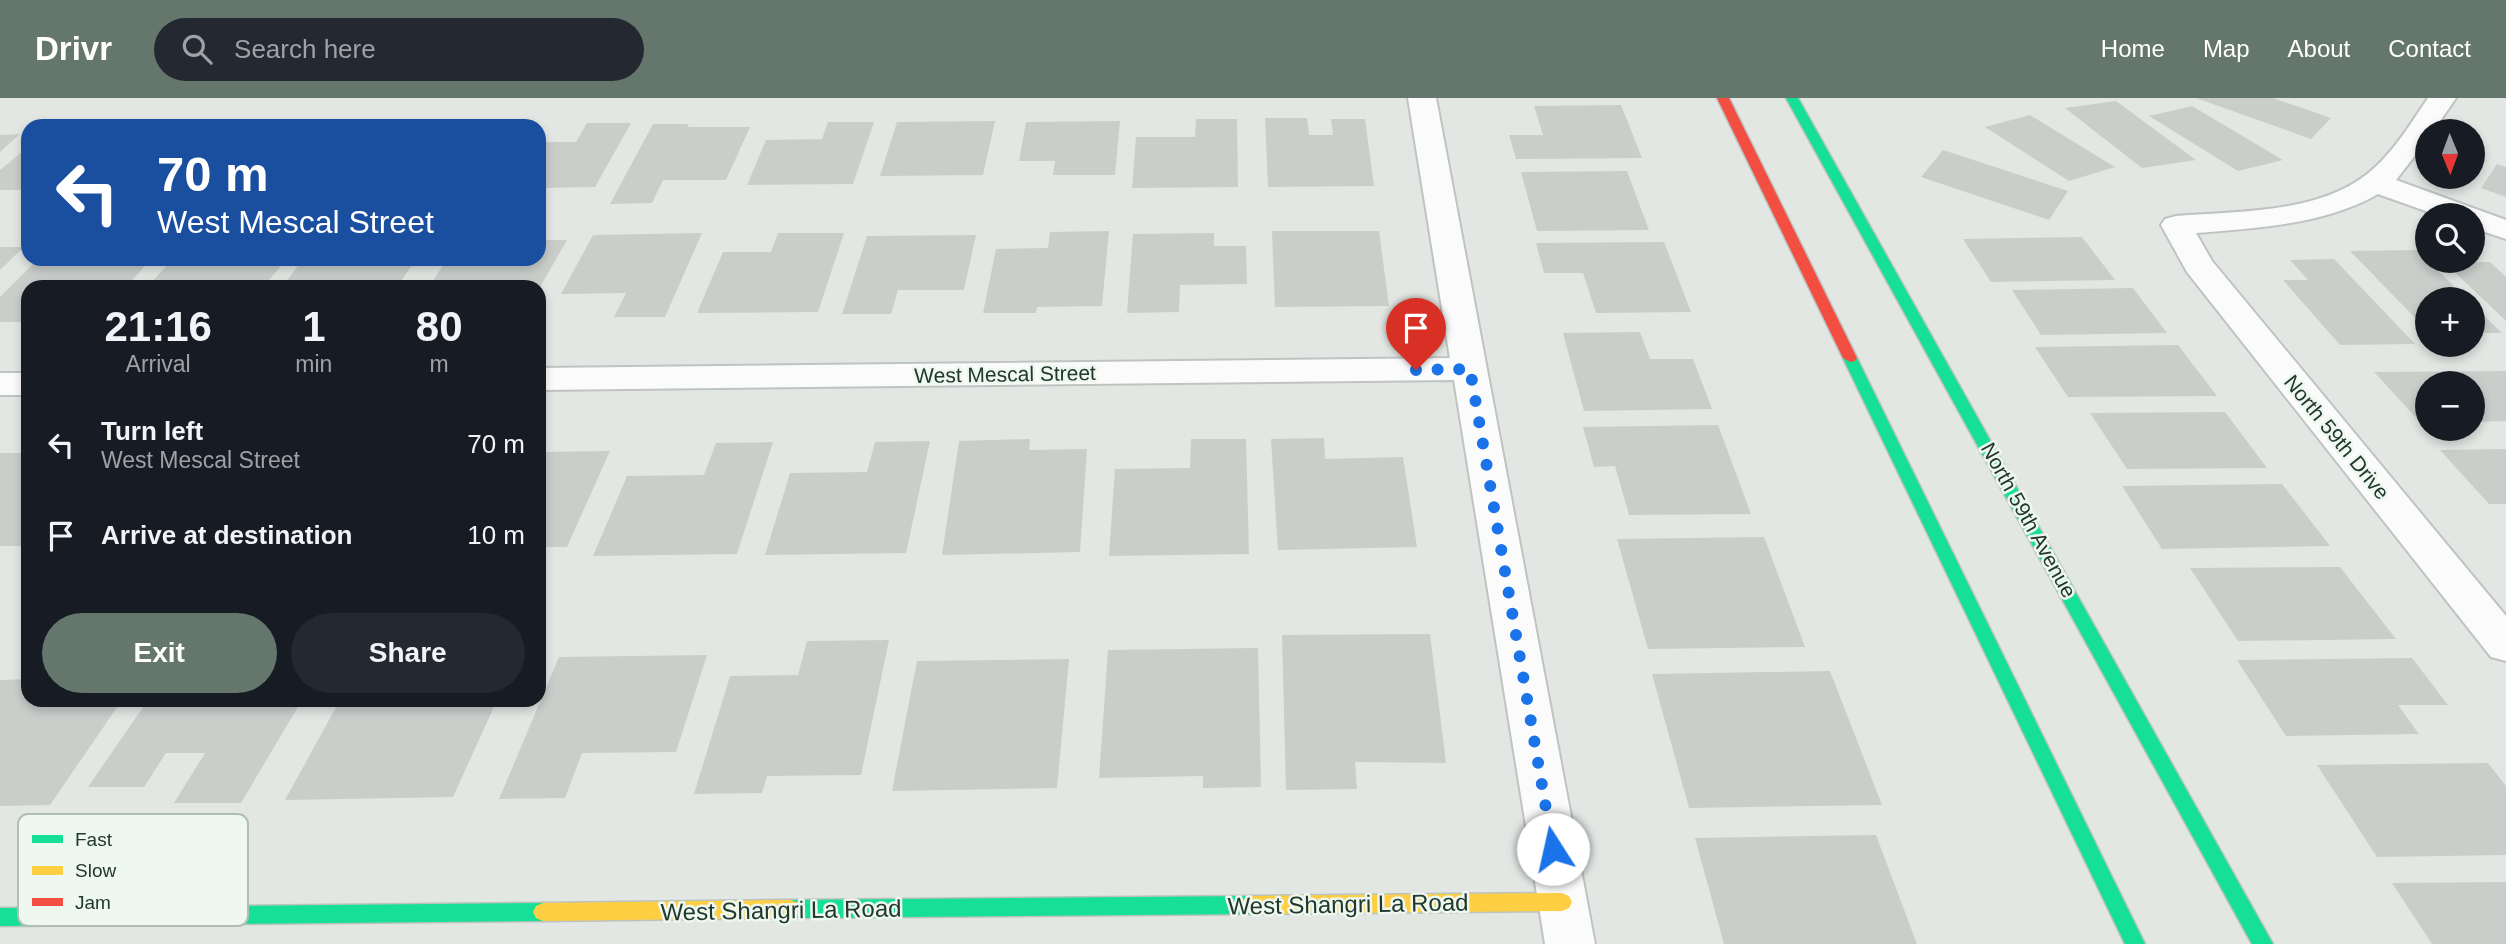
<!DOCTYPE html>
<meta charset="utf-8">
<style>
body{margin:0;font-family:Helvetica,sans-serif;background:#242831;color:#f1f3f6;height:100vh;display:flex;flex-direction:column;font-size:26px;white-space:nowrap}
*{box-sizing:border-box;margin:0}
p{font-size:23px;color:#9ea1a6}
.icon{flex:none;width:38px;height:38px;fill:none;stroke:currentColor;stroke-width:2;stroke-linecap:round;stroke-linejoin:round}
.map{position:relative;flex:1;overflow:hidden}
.panel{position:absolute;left:21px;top:182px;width:525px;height:427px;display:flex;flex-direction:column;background:#171b24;border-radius:21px;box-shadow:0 4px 10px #0003}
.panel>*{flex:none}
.top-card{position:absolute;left:21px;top:21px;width:525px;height:147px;border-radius:21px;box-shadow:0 4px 10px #0003;background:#1a4fa0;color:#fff;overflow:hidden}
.needle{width:46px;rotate:179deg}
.controls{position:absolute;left:2415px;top:21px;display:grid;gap:14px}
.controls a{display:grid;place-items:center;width:70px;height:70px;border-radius:50%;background:#171b24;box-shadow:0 4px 10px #0003;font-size:35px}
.pin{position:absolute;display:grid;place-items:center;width:60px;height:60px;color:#fff;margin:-72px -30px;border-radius:50% 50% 50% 0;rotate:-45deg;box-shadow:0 0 7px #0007}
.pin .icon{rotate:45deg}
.me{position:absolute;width:77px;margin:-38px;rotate:350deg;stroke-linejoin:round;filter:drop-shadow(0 0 5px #0008)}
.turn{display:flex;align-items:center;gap:24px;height:147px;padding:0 21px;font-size:32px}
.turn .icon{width:91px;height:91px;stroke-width:2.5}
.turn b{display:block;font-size:49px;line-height:60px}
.eta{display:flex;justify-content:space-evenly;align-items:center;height:119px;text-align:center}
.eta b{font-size:42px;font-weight:600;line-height:49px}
.action{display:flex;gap:14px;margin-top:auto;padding:14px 21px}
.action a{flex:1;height:80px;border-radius:42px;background:#65766d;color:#fff;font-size:28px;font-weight:600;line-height:80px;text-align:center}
.action a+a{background:#242831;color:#f1f3f6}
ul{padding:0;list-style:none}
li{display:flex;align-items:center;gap:21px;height:91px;padding:0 21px}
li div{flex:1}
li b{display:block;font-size:26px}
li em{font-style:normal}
header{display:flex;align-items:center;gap:42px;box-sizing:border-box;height:98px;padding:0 35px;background:#65766d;color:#fff}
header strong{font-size:33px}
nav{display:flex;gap:38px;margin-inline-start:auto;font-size:24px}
.search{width:490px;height:63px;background:#242831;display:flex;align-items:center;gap:18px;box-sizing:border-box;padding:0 24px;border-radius:38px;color:#9ea1a6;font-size:26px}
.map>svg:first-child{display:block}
.building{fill:#c9cecb}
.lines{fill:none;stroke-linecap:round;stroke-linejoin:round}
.street-casing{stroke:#bfc4c1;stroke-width:4}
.fast-casing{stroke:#bcc3bf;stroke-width:3}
.slow-casing{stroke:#bcc3bf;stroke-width:3}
.jam-casing{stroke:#bcc3bf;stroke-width:3}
.street{fill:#fbfbfb;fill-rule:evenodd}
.fast{fill:#16e098;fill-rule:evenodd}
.slow{fill:#ffcf43;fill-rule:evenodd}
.jam{fill:#f24e42;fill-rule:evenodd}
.route{stroke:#1a73e8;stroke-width:12;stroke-dasharray:0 21.6}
.labels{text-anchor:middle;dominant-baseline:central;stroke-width:5;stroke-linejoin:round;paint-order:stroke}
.street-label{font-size:21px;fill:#21392d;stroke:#eff7f1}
.near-street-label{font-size:24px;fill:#21392d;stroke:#eff7f1}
.key{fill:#eff7f1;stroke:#b1beb6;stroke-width:2}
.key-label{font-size:19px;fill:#21392d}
</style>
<header>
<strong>Drivr</strong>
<div class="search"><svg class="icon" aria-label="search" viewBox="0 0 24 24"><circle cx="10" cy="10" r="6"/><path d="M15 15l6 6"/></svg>Search here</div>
<nav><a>Home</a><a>Map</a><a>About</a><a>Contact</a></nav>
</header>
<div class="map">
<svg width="2506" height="846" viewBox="0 0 2506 846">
<rect width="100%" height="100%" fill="#e2e7e4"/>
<path class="building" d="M2196 0H2273L2331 20 2311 41Z
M2116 3 2196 62 2142 70 2065 10Z
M1621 7 1642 60 1516 61 1509 37H1543L1534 8Z
M2192 8 2283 62 2238 73 2149 18Z
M2030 17 2115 69 2069 83 1985 29Z
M1265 20H1307L1309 37H1333L1331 21H1365L1374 88 1268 89Z
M1196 21H1237L1238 89 1132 90 1136 39H1195Z
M995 23 983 77 880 78 897 24Z
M1120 23 1115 77H1053L1055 63H1019L1026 24Z
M828 24H874L853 86 747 87 766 42 822 41Z
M587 25H631L595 89 539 90V44H576Z
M653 26H689L687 29H750L726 82H663L652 105 610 106Z
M20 36 0 54V37Z
M28 49V92H0V72Z
M1943 52 2068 93 2049 122 1921 79Z
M2497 66 2506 69V99L2481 90Z
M1627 73 1649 132 1537 133 1521 74Z
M1109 133 1102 208 1037 209 1036 215H983L996 151 1048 150 1050 134Z
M1272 133H1379L1389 208 1275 209Z
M702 135 665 219H614L626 195 561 196 593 137Z
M778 135H844L818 214 697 215 723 154H771Z
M1214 135V148H1246L1247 186 1180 187 1179 214 1127 215 1133 136Z
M976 137 964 192H898L891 216H842L867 138Z
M2082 139 2115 182 1991 184 1963 141Z
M539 142H567L540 189H429L447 161H539Z
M1664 144 1691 214 1596 215 1583 175H1544L1536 145Z
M0 149H24L0 172Z
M2417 152 2467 201H2427V232L2350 153Z
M38 161H151L126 189H28V224H0V199Z
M173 161H287L263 189H147Z
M303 161H416L397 189H282Z
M2334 161 2415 246 2340 247 2283 182H2308L2290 162Z
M2490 164 2506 179V223L2445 165Z
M2133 190 2167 235 2041 237 2012 192Z
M2473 207 2502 235H2473Z
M1640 234 1650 261H1693L1712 311 1584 313 1563 235Z
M2178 247 2217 298 2068 299 2035 249Z
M2506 273V323L2473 324V285H2427V324H2420L2374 274Z
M2225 314 2267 370 2127 371 2090 315Z
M1718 327 1751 416 1629 417 1615 368 1594 369 1583 329Z
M1324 340 1325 361 1403 359 1417 449 1278 452 1271 341Z
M1030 341 1029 352 1087 351 1080 454 942 457 959 343Z
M1191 341H1246L1249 456 1109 458 1115 371 1190 370Z
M930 343 906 455 765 457 790 375 867 374 875 344Z
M773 344 737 456 593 458 627 378 704 377 716 345Z
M2506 351V406H2489L2440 352Z
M610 353 567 449H539V354Z
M0 355H28V448H0Z
M2282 386 2330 448 2162 451 2122 388Z
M1764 439 1805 549 1648 551 1617 441Z
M2340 469 2396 541 2238 543 2190 470Z
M1430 536 1446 665 1355 664 1357 691 1286 692 1282 537Z
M889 542 861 677 767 678 762 695 694 696 730 578 798 577 807 543Z
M1258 550 1261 689 1203 690V678L1099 680 1108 552Z
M707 557 676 654 582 655 565 700 499 701 559 559Z
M2412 560 2448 607H2398L2419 636 2286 638 2237 562Z
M1069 561 1057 690 892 693 917 563Z
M1830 573 1882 707 1689 710 1652 576Z
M28 581V602H122L50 707 0 708V582Z
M148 602H302L241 705H174L205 655H166L144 689H88Z
M340 602H497L453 699 285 702Z
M2488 665 2506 688V757L2377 759 2317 667Z
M1876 737 1917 846H1724L1695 740Z
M2506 784V846H2432L2392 785Z"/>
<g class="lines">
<g class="street-casing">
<path id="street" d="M1408 0H1436L1595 846H1545L1454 282 539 292V270L1450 260Z
M2428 0H2456L2433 33H2427V42L2396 82 2506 122V141L2473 130V117H2437L2378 96C2324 127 2256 130 2196 135L2212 163 2506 518V563L2491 559 2187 174 2161 127 2165 121 2176 118C2239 113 2322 116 2372 72 2395 52 2411 25 2428 0Z
M0 275H28V297H0Z"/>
</g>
<g class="fast-casing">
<path id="fast" d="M1786 0H1798L2273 846H2252Z
M1850 256 1857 260 2145 846H2125L1843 260Z
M1251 798 1258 801 1261 807 1258 813 1251 816 791 820 784 817 781 811 784 805 791 802Z
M543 805 550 808 553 814 550 820 543 823 0 828V810Z"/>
</g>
<g class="slow-casing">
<path id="slow" d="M1562 795 1569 798 1572 804 1569 810 1562 813 1251 816 1244 813 1241 807 1244 801 1251 798Z
M791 802 798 805 801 811 798 817 791 820 543 823 536 820 533 814 536 808 543 805Z"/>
</g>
<g class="jam-casing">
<path id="jam" d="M1717 0H1729L1857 260 1855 263 1850 264 1843 260Z"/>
</g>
<use href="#street" class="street"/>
<use href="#fast" class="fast"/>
<use href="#slow" class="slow"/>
<use href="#jam" class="jam"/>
</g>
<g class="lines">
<path class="route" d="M1416 272 1470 271 1553 751"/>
</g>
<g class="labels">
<g class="street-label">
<text transform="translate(1005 276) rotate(-1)">West Mescal Street</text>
<text transform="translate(2337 339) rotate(51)">North 59th Drive</text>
<text transform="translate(2029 422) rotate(61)">North 59th Avenue</text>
</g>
<g class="near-street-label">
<text transform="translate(1348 806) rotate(-1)">West Shangri La Road</text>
<text transform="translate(781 812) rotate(-1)">West Shangri La Road</text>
</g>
</g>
<rect x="18" y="716" width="230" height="112" rx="10" class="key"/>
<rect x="32" y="737" width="31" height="8" fill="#16e098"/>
<rect x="32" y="768" width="31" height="9" fill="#ffcf43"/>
<rect x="32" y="800" width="31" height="8" fill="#f24e42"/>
<g class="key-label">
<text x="75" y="748">Fast</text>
<text x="75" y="779">Slow</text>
<text x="75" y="811">Jam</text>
</g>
</svg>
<div class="controls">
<a><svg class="needle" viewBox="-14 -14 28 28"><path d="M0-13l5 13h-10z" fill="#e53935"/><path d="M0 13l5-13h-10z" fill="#9ea1a6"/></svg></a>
<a><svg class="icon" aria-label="search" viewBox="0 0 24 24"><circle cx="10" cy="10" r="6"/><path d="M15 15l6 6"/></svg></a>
<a>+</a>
<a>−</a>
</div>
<div class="pin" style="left:1416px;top:272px;background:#d93025"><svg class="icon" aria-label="arrive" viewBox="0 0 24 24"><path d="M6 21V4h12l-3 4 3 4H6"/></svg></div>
<svg class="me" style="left:1553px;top:751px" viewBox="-20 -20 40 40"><circle r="19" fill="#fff"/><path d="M0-13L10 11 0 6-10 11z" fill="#1a73e8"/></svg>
<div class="top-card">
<div class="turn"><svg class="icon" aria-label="left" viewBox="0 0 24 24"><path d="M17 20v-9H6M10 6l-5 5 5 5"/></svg><div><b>70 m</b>West Mescal Street</div></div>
</div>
<section class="panel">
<div class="eta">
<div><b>21:16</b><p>Arrival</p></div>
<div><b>1</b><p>min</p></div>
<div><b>80</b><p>m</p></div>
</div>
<ul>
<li><svg class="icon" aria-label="left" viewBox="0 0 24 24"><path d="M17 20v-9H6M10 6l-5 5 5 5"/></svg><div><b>Turn left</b><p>West Mescal Street</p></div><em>70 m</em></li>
<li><svg class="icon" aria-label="arrive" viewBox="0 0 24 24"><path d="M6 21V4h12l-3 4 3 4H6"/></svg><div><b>Arrive at destination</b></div><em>10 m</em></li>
</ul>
<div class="action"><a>Exit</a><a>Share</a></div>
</section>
</div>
